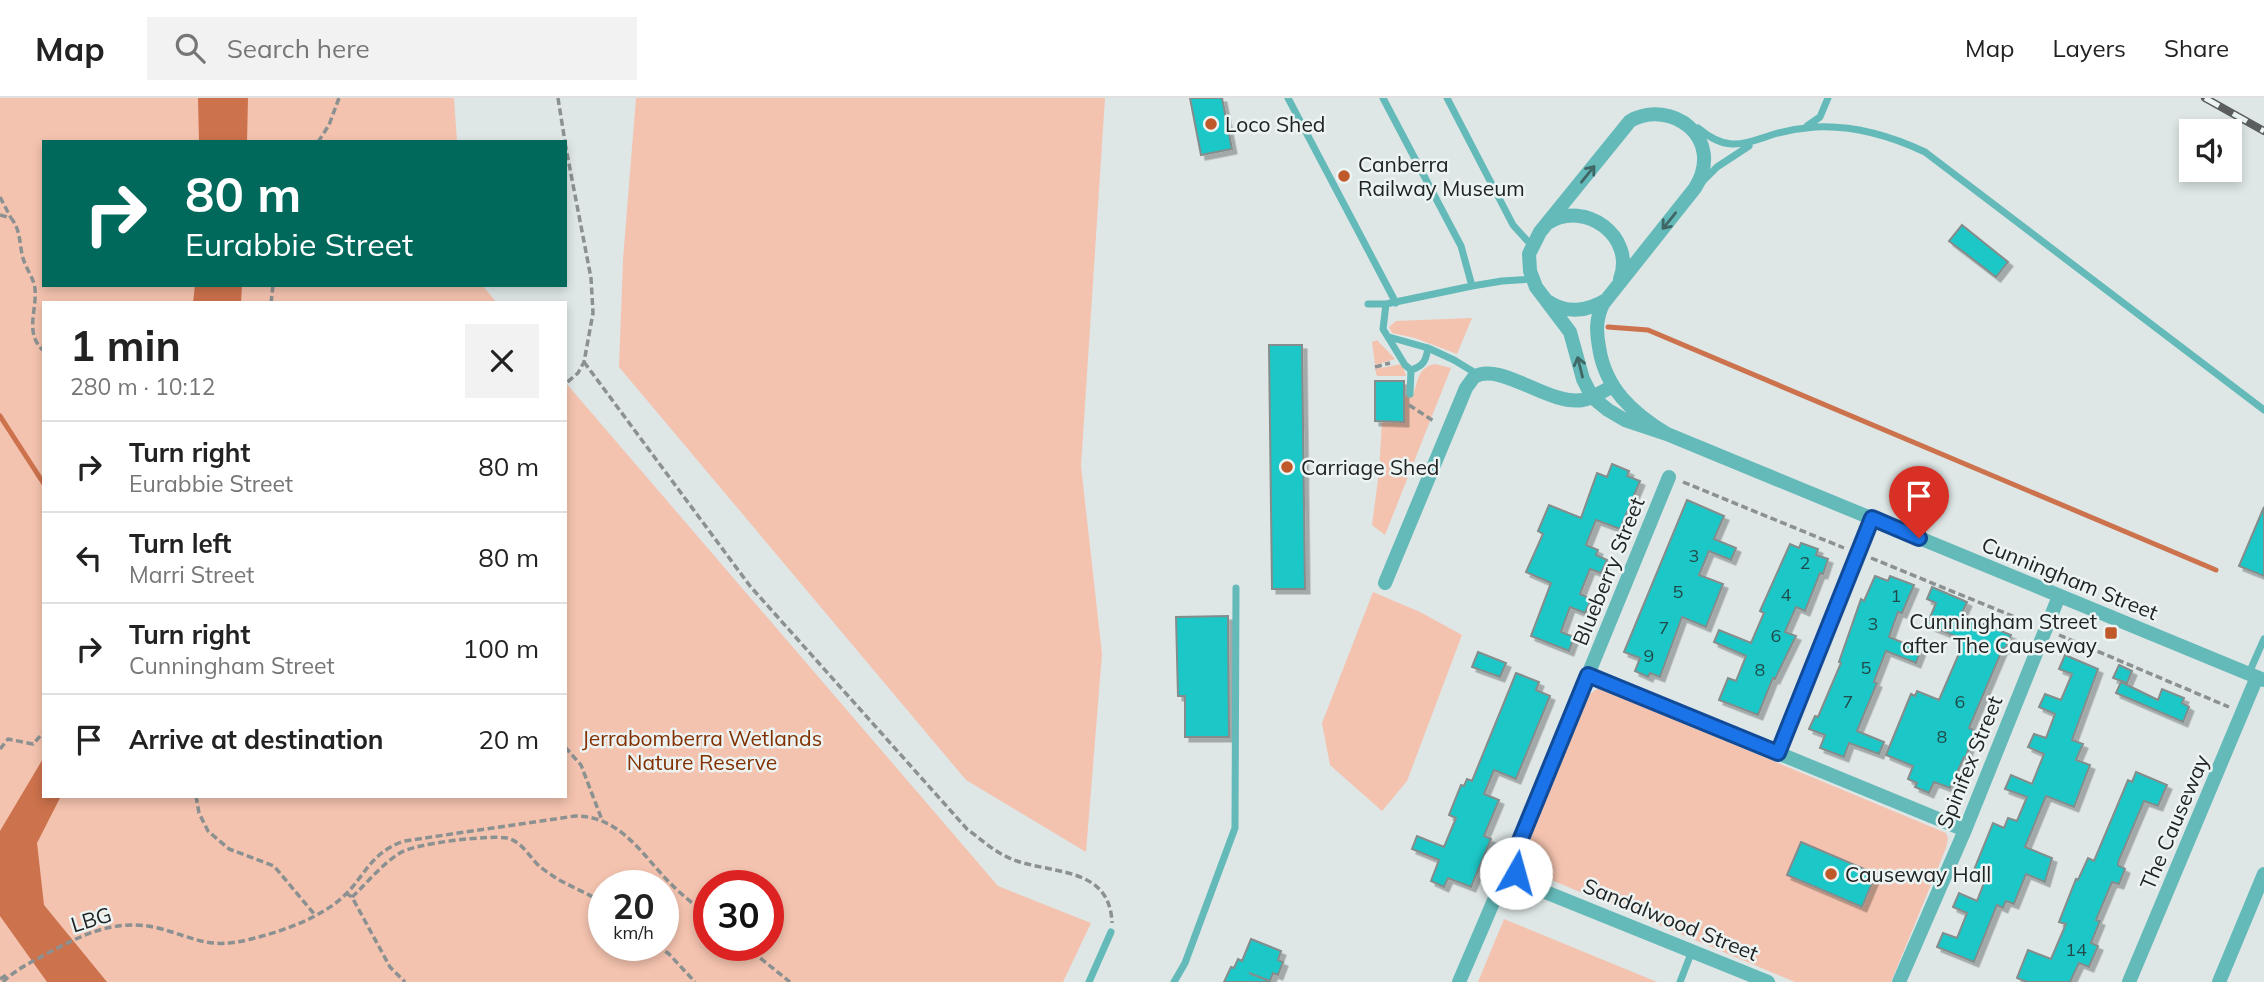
<!DOCTYPE html>
<meta charset="utf-8">
<style>
body{margin:0;font-family:Mulish,sans-serif;background:#f2f2f2;color:#222;height:100vh;display:flex;flex-direction:column;font-size:26px;white-space:nowrap}
*{box-sizing:border-box;margin:0}
p{font-size:23px;color:#767676}
.icon{flex:none;width:38px;height:38px;fill:none;stroke:currentColor;stroke-width:2;stroke-linecap:round;stroke-linejoin:round}
.map{position:relative;flex:1;overflow:hidden}
.side{position:absolute;left:42px;top:203px;width:525px;height:497px;display:flex;flex-direction:column;background:#fff;border-radius:0px;box-shadow:0 4px 10px #0003}
.side>*{flex:none}
.guide{position:absolute;left:42px;top:42px;width:525px;height:147px;border-radius:0px;box-shadow:0 4px 10px #0003;background:#00695c;color:#fff;overflow:hidden}
.controls{position:absolute;left:2179px;top:21px;display:grid;gap:14px}
.controls a{display:grid;place-items:center;width:63px;height:63px;border-radius:0px;background:#fff;box-shadow:0 4px 10px #0003;font-size:35px}
.speed{position:absolute;left:588px;top:772px;display:flex;gap:14px;font-size:35px;font-weight:700;text-align:center}
.speed>*{display:grid;place-content:center;width:91px;height:91px;border-radius:50%;background:#fff;box-shadow:0 4px 10px #0003;line-height:1}
.speed small{font-size:18px;font-weight:400}
.speed .limit{border:10px solid #d22;background:#fff;color:#111}
.pin{position:absolute;display:grid;place-items:center;width:60px;height:60px;color:#fff;margin:-72px -30px;border-radius:50% 50% 50% 0;rotate:-45deg;box-shadow:0 0 7px #0007}
.pin .icon{rotate:45deg}
.me{position:absolute;width:77px;margin:-38px;rotate:7deg;stroke-linejoin:round;filter:drop-shadow(0 0 5px #0008)}
.turn{display:flex;align-items:center;gap:24px;height:147px;padding:0 28px;font-size:32px}
.turn .icon{width:91px;height:91px;stroke-width:2.5}
.turn b{display:block;font-size:49px;line-height:60px}
.round{display:grid;place-items:center;flex:none;width:74px;height:74px;border-radius:0px;background:#f2f2f2}
.headline{display:flex;align-items:center;justify-content:space-between;height:119px;padding:0 28px}
h1{font-size:42px;font-weight:700;line-height:52px}
ul{padding:0;list-style:none}
li{display:flex;align-items:center;gap:21px;height:91px;padding:0 28px;border-top:2px solid #e0e0e0}
li div{flex:1}
li b{display:block;font-size:26px}
li em{font-style:normal}
header{display:flex;align-items:center;gap:42px;box-sizing:border-box;height:98px;padding:0 35px;background:#fff;border-bottom:2px solid #e0e0e0}
header strong{font-size:33px}
nav{display:flex;gap:38px;margin-inline-start:auto;font-size:24px}
.search{width:490px;height:63px;background:#f2f2f2;display:flex;align-items:center;gap:18px;box-sizing:border-box;padding:0 24px;border-radius:0px;color:#767676;font-size:26px}
.map>svg:first-child{display:block}
.green{fill:#f4c3af;fill-rule:evenodd}
.water{fill:#cc724c}
.lines{fill:none;stroke-linecap:round;stroke-linejoin:round}
.stream{stroke:#cc724c;stroke-width:5}
.building{fill:#1dc7c7;stroke:#858c8c;stroke-width:2;filter:url(#shadow)}
.path{stroke:#8b9191;stroke-width:3.5;stroke-dasharray:7 3.5;stroke-linecap:butt}
.lane{stroke:#64bab9;stroke-width:7}
.street{stroke:#64bab9;stroke-width:14}
.rail-casing{stroke:#5a5e5e;stroke-width:8}
.rail{stroke:#ecf3f3;stroke-width:5;stroke-dasharray:16;stroke-linecap:butt}
.oneway{stroke:#3f6766}
.route-casing{stroke:#114b97;stroke-width:18}
.route{stroke:#1a73e8;stroke-width:12}
.poi-dot{fill:#bf592a;stroke:#ecf3f3;stroke-width:2.5}
.labels{text-anchor:middle;dominant-baseline:central;stroke-width:5;stroke-linejoin:round;paint-order:stroke}
.number-label{font-size:18px;fill:#1f4c4b}
.poi-label{font-size:21px;fill:#202322;stroke:#ecf3f3;text-anchor:start}
.street-label{font-size:21px;fill:#202322;stroke:#ecf3f3}
.park-label{font-size:21px;fill:#823001;stroke:#ecf3f3}
</style>
<header>
<strong>Map</strong>
<div class="search"><svg class="icon" aria-label="search" viewBox="0 0 24 24"><circle cx="10" cy="10" r="6"/><path d="M15 15l6 6"/></svg>Search here</div>
<nav><a>Map</a><a>Layers</a><a>Share</a></nav>
</header>
<div class="map">
<svg width="2264" height="884" viewBox="0 0 2264 884">
<defs>
<filter id="shadow"><feDropShadow dx="4.5" dy="4.5" stdDeviation="0" flood-color="#0004"/></filter>
</defs>
<rect width="100%" height="100%" fill="#dee6e6"/>
<path class="green" d="M0 0H454L457 44H44V187H482L497 205H44V698H565V284L998 788 1091 825 1063 884H0ZM604 788H663V847H604ZM709 788H768V847H709Z
M636 0H1105L1081 368 1102 556 1086 754 966 682 619 269 623 162Z
M1472 220 1457 256 1415 240 1392 235 1389 229 1396 223Z
M1377 242 1395 261 1375 267 1372 244Z
M1402 266 1406 278H1377L1375 271Z
M1435 266 1451 270 1385 437 1372 427 1379 374 1382 324 1404 323 1405 297H1413C1418 283 1418 269 1435 266Z
M1373 494 1420 514 1462 537 1407 683 1382 713 1330 667 1322 625Z
M1598 590 1946 735 1948 741 1946 750 1891 884H1795L1530 773 1523 761 1525 751 1589 597Z
M1504 821 1657 884H1478Z"/>
<path class="water" d="M198 0H248L247 44H199Z
M195 187H242L241 205H193Z
M44 659V698H61L37 745 44 807 107 884H47L0 818V733Z"/>
<g class="lines">
<path class="stream" d="M1608 229 1648 232 2216 472
M0 318 44 386"/>
</g>
<path class="building" d="M1190 0H1222L1232 51 1201 57Z
M1962 127 2008 164 1996 179 1949 143Z
M1269 247H1302L1305 491H1272Z
M1375 283H1404V324L1375 323Z
M1612 366 1629 373 1627 378 1640 383 1620 431 1596 422 1586 447 1598 452 1596 457 1607 462 1601 475 1590 471 1580 496 1591 501 1585 515 1570 509 1561 534 1574 539 1569 553 1531 538 1551 485 1526 474 1543 436 1538 433 1549 407 1581 420 1597 375 1607 379Z
M1687 402 1724 418 1714 441 1736 450 1731 462 1709 453 1699 477 1723 486 1706 529 1682 519 1660 579 1650 575 1648 579 1635 573 1640 560 1624 554Z
M2264 409V478L2239 468Z
M1801 445 1818 451 1816 457 1828 461 1823 476 1820 475 1805 513 1796 509 1785 534 1796 538 1775 581 1773 580 1758 617 1719 602 1728 580 1736 583 1746 558 1714 544 1719 532 1751 545 1764 515 1760 513 1790 446 1799 450Z
M1875 478 1888 483 1890 478 1914 487 1902 515 1898 514 1889 539 1921 552 1916 565 1886 553 1874 584 1877 585 1857 633 1884 644 1879 656 1849 645 1844 659 1820 650 1825 637 1809 631 1815 618 1818 619 1841 565 1839 564 1861 501 1864 503Z
M1932 489 1967 504 1961 517 2011 537 2005 551 2003 550 1969 630 1974 632 1966 659H1964L1950 690 1934 684 1929 695 1915 689 1917 685 1908 681 1913 668 1886 657 1911 596 1915 598 1917 593 1939 602 1961 551 1959 550 1963 541 1927 527 1936 505 1927 501Z
M1228 518 1229 639H1185V598H1178L1176 519Z
M1478 554 1506 565 1500 579 1472 569Z
M2065 557 2098 571 2072 642 2083 646 2076 662 2090 667 2074 709 2046 698 2025 749 2052 760 2045 784 2026 776 2014 806 2006 803 2003 810 1997 807 1974 864 1937 849 1943 835 1957 840 1967 815 1953 809 1959 795 1977 803 1987 777 1974 772 1993 725 2004 730 2008 720 2017 723 2027 699 2005 691 2011 677 2032 686 2044 656 2028 649 2034 636 2046 640 2055 616 2039 609 2045 596 2061 602 2072 576 2059 571Z
M2119 567 2132 573 2127 585 2113 580Z
M1516 575 1539 584 1536 592 1550 598 1516 681 1494 672 1484 696 1499 702 1484 738 1491 741 1471 789 1448 780 1444 789 1431 783 1439 762 1412 751 1417 738 1444 749 1456 720 1449 717 1461 687 1464 688 1467 681 1472 683Z
M2121 584 2158 602 2162 591 2184 600 2182 605 2189 609 2183 624 2116 595Z
M2136 674 2167 687 2158 708 2144 703 2119 762 2118 767 2125 771 2119 786 2112 784 2096 822 2100 823 2091 845 2098 848 2089 869 2079 865 2070 884H2027L2017 880 2028 852 2051 861 2066 826 2059 824 2076 781 2078 782 2088 760 2094 763 2128 682 2132 684Z
M1801 744 1876 776 1862 809 1787 777Z
M1251 841 1281 853 1278 862 1283 864 1278 877 1273 875 1270 883 1249 875 1267 882V884H1224L1231 869 1234 870 1238 861 1242 863Z"/>
<g class="lines">
<path class="path" d="M558 0 565 44
M318 44 329 27 339 0
M565 45 591 180 593 215 584 264 578 275 565 286
M0 99 11 120
M0 117 11 120C21 132 19 146 23 160 26 171 34 180 35 191 37 213 24 236 44 253
M271 205 273 187
M584 264 750 488 967 731C983 743 998 757 1017 763 1056 776 1110 770 1112 825
M1375 269 1390 265
M1409 307 1435 324
M1683 384 1844 450
M1871 460 2032 526
M2059 537 2229 609
M565 649 581 667 602 722
M0 651 8 641 33 646 44 634
M196 698 199 715 208 733 229 751 274 768 315 817
M346 795 352 799 390 869 405 884
M352 799C368 784 382 766 400 755 416 745 488 737 507 740 524 744 530 762 543 771 562 786 584 793 604 805
M657 847 669 856 695 884
M744 847 790 884
M0 881 8 876
M3 884C16 871 32 864 48 855 84 836 116 820 158 830 196 840 209 852 251 841 283 833 318 821 343 799 367 776 369 756 404 743L575 718C621 718 642 757 671 786 683 798 696 808 709 818"/>
<path class="lane" d="M1288 0 1396 205
M1383 0 1461 148 1472 188 1386 206 1383 231 1405 267 1411 272 1410 296
M1447 0 1513 127 1532 148
M1807 28 1820 19 1828 0
M1698 30C1729 56 1744 45 1778 35 1790 32 1803 30 1815 29 1853 27 1891 38 1925 54L2264 312
M1703 83 1717 69 1749 48
M1472 188 1502 183 1532 181
M1368 206H1386
M1389 239 1428 250C1426 262 1424 268 1411 272
M1428 250 1454 262 1477 276
M2249 575 2264 541
M1089 884 1111 834
M1174 884 1185 865 1235 730 1236 490
M1680 884 1692 853"/>
<path class="street" d="M1548 125C1585 101 1636 139 1620 181
M1549 204C1567 216 1588 213 1606 202
M1667 336C1632 315 1605 290 1599 249 1596 233 1596 220 1603 206L1695 90C1726 40 1671 0 1630 23L1540 134 1529 156 1530 173 1536 189 1570 234 1583 281 1592 299 1608 312 1625 322 1667 336 2264 582
M1385 485 1466 290 1474 279C1501 263 1548 308 1583 302 1593 300 1603 293 1613 288
M1588 577 1965 732
M1778 655 1872 420
M1518 783 1514 763 1517 750 1669 379
M1459 884 1498 793 1507 786 1518 783 1768 884
M1899 884 1965 732 2059 498
M2129 884 2257 579
M2219 884 2264 776"/>
<g class="rail-casing">
<path id="rail" d="M2205 0 2264 33"/>
</g>
<use href="#rail" class="rail"/>
</g>
<defs><path id="oneway-shaft" d="M-6 0H5M1.5-3L5.5 0L1.5 3" fill="none" stroke-width="1.6" stroke-linecap="round" stroke-linejoin="round" transform="scale(1.75)"/></defs>
<g class="oneway">
<use href="#oneway-shaft" transform="translate(1588 76) rotate(-51)"/>
<use href="#oneway-shaft" transform="translate(1669 123) rotate(129)"/>
<use href="#oneway-shaft" transform="translate(1580 269) rotate(-104)"/>
</g>
<g class="lines">
<g class="route-casing">
<path id="route" d="M1516 775 1514 763 1517 750 1588 577 1778 655 1872 420 1919 440"/>
</g>
<use href="#route" class="route"/>
</g>
<g class="poi-dot">
<circle cx="1211" cy="26" r="7"/>
<circle cx="1344" cy="78" r="7"/>
<circle cx="1287" cy="369" r="7"/>
<rect x="2104" y="528" width="14" height="14" rx="3.5"/>
<circle cx="1831" cy="776" r="7"/>
</g>
<g class="labels">
<g class="number-label">
<text x="1694" y="457">3</text>
<text x="1805" y="464">2</text>
<text x="1678" y="493">5</text>
<text x="1786" y="496">4</text>
<text x="1896" y="497">1</text>
<text x="1873" y="525">3</text>
<text x="1664" y="529">7</text>
<text x="1776" y="537">6</text>
<text x="1649" y="557">9</text>
<text x="1866" y="569">5</text>
<text x="1760" y="571">8</text>
<text x="1848" y="603">7</text>
<text x="1960" y="603">6</text>
<text x="1942" y="638">8</text>
<text x="2076" y="851">14</text>
</g>
<g class="poi-label">
<text x="1225" y="26">Loco Shed</text>
<text x="1358" y="66">Canberra<tspan x="1358" dy="24">Railway Museum</tspan></text>
<text x="1301" y="369">Carriage Shed</text>
<text x="2097" y="523" text-anchor="end">Cunningham Street<tspan x="2097" dy="24">after The Causeway</tspan></text>
<text x="1845" y="776">Causeway Hall</text>
</g>
<g class="street-label">
<text transform="translate(1608 473) rotate(-68)">Blueberry Street</text>
<text transform="translate(2070 480) rotate(22)">Cunningham Street</text>
<text transform="translate(1969 664) rotate(-68)">Spinifex Street</text>
<text transform="translate(2174 724) rotate(-67)">The Causeway</text>
<text transform="translate(91 821) rotate(-17)">LBG</text>
<text transform="translate(1671 821) rotate(22)">Sandalwood Street</text>
</g>
<g class="park-label">
<text x="702" y="640">Jerrabomberra Wetlands<tspan x="702" dy="24">Nature Reserve</tspan></text>
</g>
</g>
</svg>
<div class="controls">
<a><svg class="icon" aria-label="sound" viewBox="0 0 24 24"><path d="M4 9h4l5-4v14l-5-4H4zM17 9q2 3 0 6"/></svg></a>
</div>
<div class="speed"><div>20<small>km/h</small></div><div class="limit">30</div></div>
<div class="pin" style="left:1919px;top:440px;background:#d93025"><svg class="icon" aria-label="arrive" viewBox="0 0 24 24"><path d="M6 21V4h12l-3 4 3 4H6"/></svg></div>
<svg class="me" style="left:1516px;top:775px" viewBox="-20 -20 40 40"><circle r="19" fill="#fff"/><path d="M0-13L10 11 0 6-10 11z" fill="#1a73e8"/></svg>
<div class="guide">
<div class="turn"><svg class="icon" aria-label="right" viewBox="0 0 24 24"><path d="M7 20v-9h11M14 6l5 5-5 5"/></svg><div><b>80 m</b>Eurabbie Street</div></div>
</div>
<section class="side">
<div class="headline"><div><h1>1 min</h1><p>280 m · 10:12</p></div><a class="round"><svg class="icon" aria-label="close" viewBox="0 0 24 24"><path d="M6 6l12 12M18 6L6 18"/></svg></a></div>
<ul>
<li><svg class="icon" aria-label="right" viewBox="0 0 24 24"><path d="M7 20v-9h11M14 6l5 5-5 5"/></svg><div><b>Turn right</b><p>Eurabbie Street</p></div><em>80 m</em></li>
<li><svg class="icon" aria-label="left" viewBox="0 0 24 24"><path d="M17 20v-9H6M10 6l-5 5 5 5"/></svg><div><b>Turn left</b><p>Marri Street</p></div><em>80 m</em></li>
<li><svg class="icon" aria-label="right" viewBox="0 0 24 24"><path d="M7 20v-9h11M14 6l5 5-5 5"/></svg><div><b>Turn right</b><p>Cunningham Street</p></div><em>100 m</em></li>
<li><svg class="icon" aria-label="arrive" viewBox="0 0 24 24"><path d="M6 21V4h12l-3 4 3 4H6"/></svg><div><b>Arrive at destination</b></div><em>20 m</em></li>
</ul>
</section>
</div>
